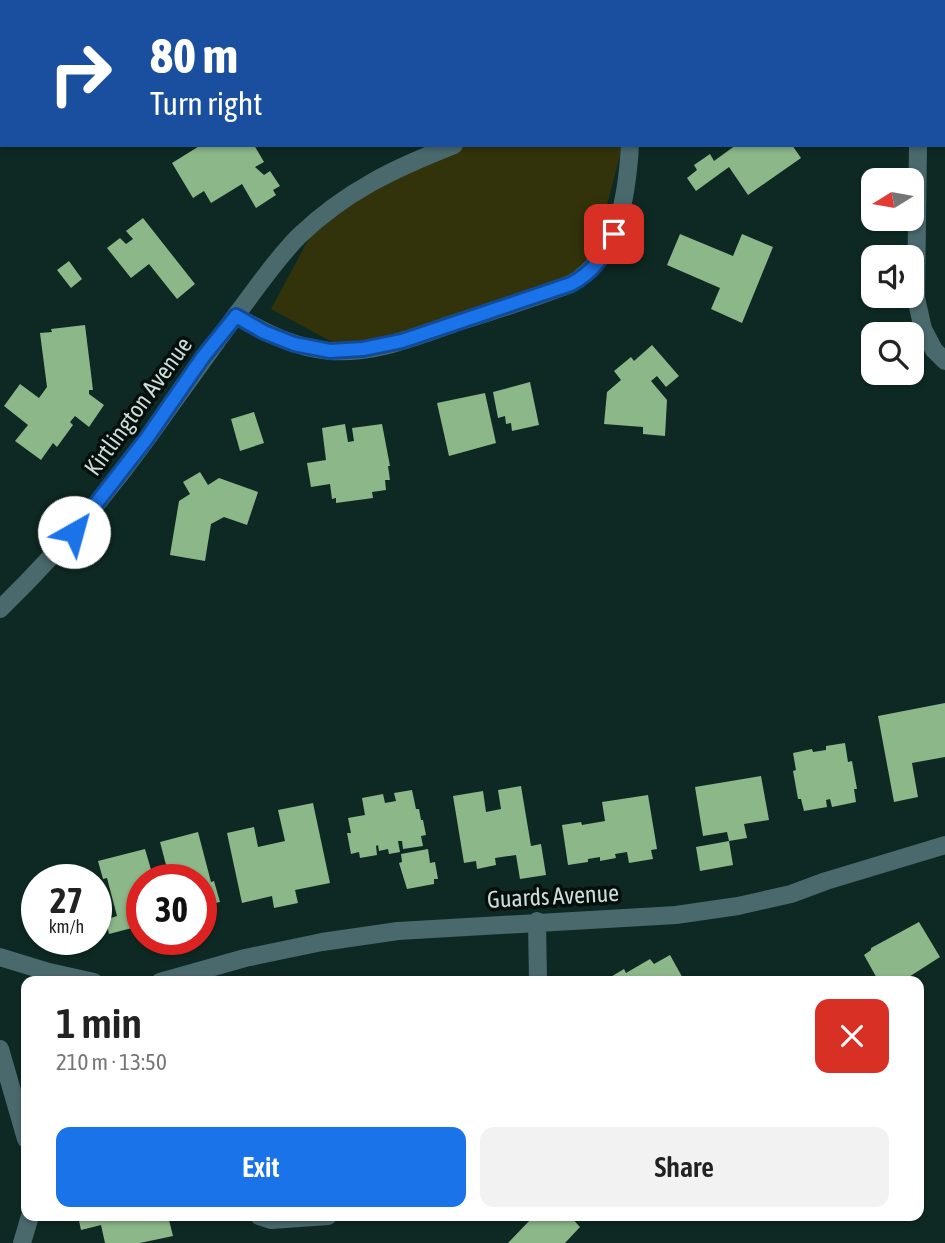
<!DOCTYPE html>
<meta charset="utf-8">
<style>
body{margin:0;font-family:"Asap Condensed",sans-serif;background:#f2f2f2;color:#222;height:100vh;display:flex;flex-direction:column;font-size:26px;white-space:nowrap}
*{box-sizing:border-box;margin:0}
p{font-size:23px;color:#767676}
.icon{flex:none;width:38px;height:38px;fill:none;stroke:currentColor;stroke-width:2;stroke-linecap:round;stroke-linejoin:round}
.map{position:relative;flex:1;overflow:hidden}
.drawer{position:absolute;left:21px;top:976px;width:903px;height:245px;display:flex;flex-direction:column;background:#fff;border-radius:14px;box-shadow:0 2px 5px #0004}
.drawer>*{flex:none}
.banner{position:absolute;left:0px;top:0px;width:945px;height:147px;box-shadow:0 2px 5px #0004;background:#1a4fa0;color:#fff;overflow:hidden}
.needle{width:46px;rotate:259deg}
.tools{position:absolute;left:861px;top:168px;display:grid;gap:14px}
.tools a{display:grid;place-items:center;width:63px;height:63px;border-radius:14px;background:#fff;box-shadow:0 2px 5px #0004;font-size:35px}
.speed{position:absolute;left:21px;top:864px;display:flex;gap:14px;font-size:35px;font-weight:700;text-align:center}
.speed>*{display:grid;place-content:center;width:91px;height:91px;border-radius:50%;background:#fff;box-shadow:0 2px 5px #0004;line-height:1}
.speed small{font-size:18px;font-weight:400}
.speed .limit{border:10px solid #d22;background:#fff;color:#111}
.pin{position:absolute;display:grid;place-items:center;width:60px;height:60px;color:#fff;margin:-30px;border-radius:14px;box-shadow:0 4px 10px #0006}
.me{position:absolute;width:77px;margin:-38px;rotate:38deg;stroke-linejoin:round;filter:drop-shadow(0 0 5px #0008)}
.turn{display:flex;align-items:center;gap:24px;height:147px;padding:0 35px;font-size:32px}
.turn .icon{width:91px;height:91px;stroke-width:2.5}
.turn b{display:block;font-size:49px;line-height:60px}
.round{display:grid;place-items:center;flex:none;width:74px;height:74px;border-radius:14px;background:#f2f2f2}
.headline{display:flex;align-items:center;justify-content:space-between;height:119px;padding:0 35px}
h1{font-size:42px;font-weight:600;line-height:52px}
.action{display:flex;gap:14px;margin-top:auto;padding:14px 35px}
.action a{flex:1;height:80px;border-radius:14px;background:#1a73e8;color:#fff;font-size:28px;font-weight:600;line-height:80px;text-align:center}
.action a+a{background:#f2f2f2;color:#222}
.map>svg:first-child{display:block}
.green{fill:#32330a}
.building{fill:#8bb789}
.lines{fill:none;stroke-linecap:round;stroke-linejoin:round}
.minor{stroke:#4a696d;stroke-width:18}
.route-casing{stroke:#114b97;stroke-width:18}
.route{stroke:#1a73e8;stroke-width:12}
.labels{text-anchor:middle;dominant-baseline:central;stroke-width:7;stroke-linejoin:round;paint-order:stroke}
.street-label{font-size:24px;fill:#ceddd9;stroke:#050f0c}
</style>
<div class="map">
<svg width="945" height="1243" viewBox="0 0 945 1243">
<rect width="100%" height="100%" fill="#0e2923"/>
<path class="green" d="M465 145H623L588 275 347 350 271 309 320 218Z"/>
<path class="building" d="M201 145H254L264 162 255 167 264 175 270 171 280 186 273 190 276 195 256 208 242 184 211 203 204 191 193 198 172 163Z
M736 145H792L801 158 748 195 729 167 696 191 687 178 697 170 694 165 710 154 714 161Z
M143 218 195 284 177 299 149 264 131 278 107 248 120 238 126 244 133 239 126 231Z
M680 234 733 256 742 234 773 247 742 323 711 309 720 288 667 265Z
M69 261 82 279 71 288 57 270Z
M85 325 93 390H89V394L104 405 89 427 75 416 70 422 73 425 57 447 53 443 41 460 15 441 28 425 4 406 20 384 39 398 47 387 40 333 52 332 51 329Z
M652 345 679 376 666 387 657 376 651 381 667 400 665 436 643 434V427L604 424 607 392 621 380 614 371 631 357 634 361Z
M530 382 539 425 512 431 511 423 506 424 505 416 498 418 493 392Z
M485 393 496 443 449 456 437 403Z
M254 412 264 443 240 451 231 419Z
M345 424 348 442 354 441 352 428 382 424 390 466H388L390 480H385L386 490 372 492 373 498 336 503V498L332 499 330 484 311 487 307 463 326 460 322 428Z
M200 472 208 485 219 478 258 492 247 525 224 517 211 524 205 561 170 555 179 501 190 494 183 482Z
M945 703V757L912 763 918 797 894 802 878 716Z
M845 743 848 762 852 761 857 789H854L856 802 832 807 830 799 826 800 827 807 804 811 801 799H798L793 771 796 770 793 753 812 749 813 752 826 750V746Z
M761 776 769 820 744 824 747 838 729 841 727 832 703 836 695 787Z
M521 786 531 846 541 844 546 875 520 879 516 855 495 858 496 865 477 869 476 861 464 863 453 796 483 791 486 812 501 809 498 790Z
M412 790 416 809H419L421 820H423L426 835 421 836 423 846 403 849 402 841H398L400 852 389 854 388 849 379 851 378 845 376 846 377 855 360 858 359 852 351 854 347 833H351L348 818 365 815 362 798 383 794 385 803 396 801 394 793Z
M648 795 657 849 651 850 653 859 629 863 627 852 615 854 616 858 600 861V857L588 859V862L568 865 562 825 581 822 582 825 605 821 602 802Z
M313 803 330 883 295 890 298 903 274 908 272 896 242 903 227 833 254 827 258 847 285 841 278 810Z
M198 832 211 882 214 881 220 902 201 906V880H170L160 842Z
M729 841 733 865 700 871 696 847Z
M145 849 154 880H142V927L137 929 136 923 131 924 132 928 109 934 106 921 96 923V887L102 885 111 918 117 916 107 878 103 879 98 861Z
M428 849 430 863 435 862 438 879H434V884L407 889 399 863 402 862 401 854Z
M919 922 940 957 901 982H879L864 955 871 950V948Z
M670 955 685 982H611L609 978 624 969 626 973 650 959 654 964Z
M78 1216H168L173 1236 140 1243H105L101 1225 81 1230Z
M528 1216H570L580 1227 565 1243H508L531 1219Z"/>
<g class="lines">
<path class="minor" d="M943 47H945
M918 145 916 298 923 329 934 350 945 361
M236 316C265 333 296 348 330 351 374 354 415 337 455 323 494 311 533 298 571 284 619 256 627 196 630 145
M0 609C55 556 104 498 149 436 178 395 207 355 236 315 257 288 275 260 299 236 346 191 395 168 454 145
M537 921 538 982
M0 957 49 972 94 982
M160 982 245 958 322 942 398 931 676 915 738 906 791 894 826 881 945 845
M0 1049 26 1139
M259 1216 271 1220 328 1216
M22 1243 30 1216"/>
</g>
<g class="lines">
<g class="route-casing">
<path id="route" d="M74 532 147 438 203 357 236 316 264 332 294 344 330 351 363 349 402 341 571 284C595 271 602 257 614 234"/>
</g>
<use href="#route" class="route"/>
</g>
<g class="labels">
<g class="street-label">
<text transform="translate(138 406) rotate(-54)">Kirtlington Avenue</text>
<text transform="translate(553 896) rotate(-3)">Guards Avenue</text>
</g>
</g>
</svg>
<div class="tools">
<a><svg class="needle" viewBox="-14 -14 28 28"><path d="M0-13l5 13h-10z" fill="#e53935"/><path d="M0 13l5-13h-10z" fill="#767676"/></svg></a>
<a><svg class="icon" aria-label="sound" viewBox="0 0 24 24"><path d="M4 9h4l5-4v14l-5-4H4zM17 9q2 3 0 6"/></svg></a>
<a><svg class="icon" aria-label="search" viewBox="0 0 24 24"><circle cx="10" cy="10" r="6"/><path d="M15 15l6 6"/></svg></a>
</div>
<div class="speed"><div>27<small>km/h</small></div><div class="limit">30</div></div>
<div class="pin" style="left:614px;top:234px;background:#d93025"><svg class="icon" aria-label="arrive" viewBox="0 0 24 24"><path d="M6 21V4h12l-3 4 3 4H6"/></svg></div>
<svg class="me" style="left:74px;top:532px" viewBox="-20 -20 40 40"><circle r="19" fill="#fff"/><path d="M0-13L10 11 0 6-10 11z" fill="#1a73e8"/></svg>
<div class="banner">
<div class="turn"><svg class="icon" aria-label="right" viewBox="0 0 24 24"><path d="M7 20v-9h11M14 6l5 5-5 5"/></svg><div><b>80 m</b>Turn right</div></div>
</div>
<section class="drawer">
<div class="headline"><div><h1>1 min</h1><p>210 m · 13:50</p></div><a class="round" style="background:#d93025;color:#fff"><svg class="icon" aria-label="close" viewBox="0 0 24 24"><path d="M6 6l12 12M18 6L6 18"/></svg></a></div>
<div class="action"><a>Exit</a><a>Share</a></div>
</section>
</div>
